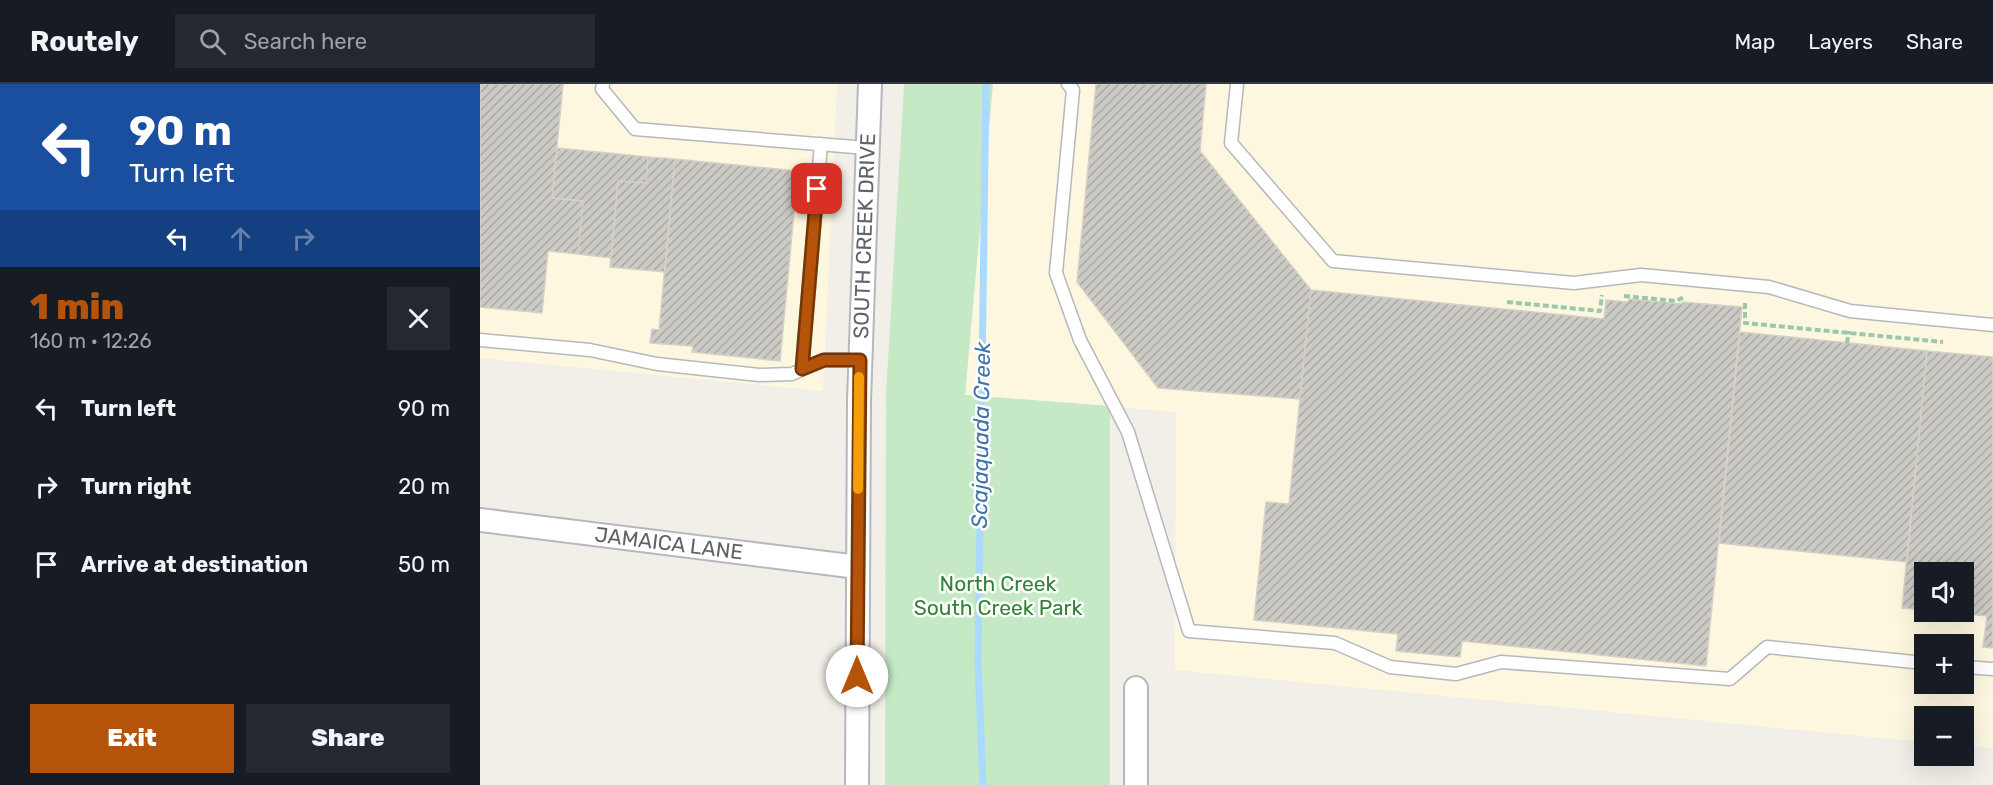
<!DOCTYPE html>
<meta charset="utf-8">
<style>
body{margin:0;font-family:Rubik,sans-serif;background:#242831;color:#f1f3f6;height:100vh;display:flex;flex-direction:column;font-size:22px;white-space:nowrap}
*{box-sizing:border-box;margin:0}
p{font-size:20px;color:#9ea1a6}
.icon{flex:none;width:33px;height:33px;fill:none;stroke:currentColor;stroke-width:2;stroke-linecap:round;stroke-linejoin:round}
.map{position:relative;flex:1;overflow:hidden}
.drawer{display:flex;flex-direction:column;background:#171b24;width:480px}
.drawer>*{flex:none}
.guide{background:#1a4fa0;color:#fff;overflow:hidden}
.tools{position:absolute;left:1434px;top:478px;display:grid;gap:12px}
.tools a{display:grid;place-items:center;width:60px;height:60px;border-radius:0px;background:#171b24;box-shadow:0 6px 24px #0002;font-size:30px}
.pin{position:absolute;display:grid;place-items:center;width:51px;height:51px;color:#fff;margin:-26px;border-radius:12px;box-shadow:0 3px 9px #0006}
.me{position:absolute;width:66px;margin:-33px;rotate:0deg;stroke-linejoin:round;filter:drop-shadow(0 0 4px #0008)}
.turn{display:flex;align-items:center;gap:21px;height:126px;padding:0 30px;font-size:27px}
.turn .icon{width:78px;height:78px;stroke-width:2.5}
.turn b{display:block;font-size:42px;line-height:51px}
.lanes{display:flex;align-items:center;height:57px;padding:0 30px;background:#0003;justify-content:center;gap:30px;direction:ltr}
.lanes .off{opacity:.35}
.round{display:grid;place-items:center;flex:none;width:63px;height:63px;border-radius:0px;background:#242831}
.summary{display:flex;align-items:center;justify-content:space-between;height:102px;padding:0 30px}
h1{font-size:36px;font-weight:800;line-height:45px;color:#b45309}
.cta{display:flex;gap:12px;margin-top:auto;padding:12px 30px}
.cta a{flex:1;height:69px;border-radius:0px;background:#b45309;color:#fff;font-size:24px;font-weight:800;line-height:69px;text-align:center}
.cta a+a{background:#242831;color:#f1f3f6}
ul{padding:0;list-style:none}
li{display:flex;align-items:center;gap:18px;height:78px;padding:0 30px}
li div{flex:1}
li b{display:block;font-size:22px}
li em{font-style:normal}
header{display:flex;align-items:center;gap:36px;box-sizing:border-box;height:84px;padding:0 30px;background:#171b24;border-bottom:2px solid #363941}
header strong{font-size:28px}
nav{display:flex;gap:33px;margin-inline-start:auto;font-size:21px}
.search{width:420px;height:54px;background:#242831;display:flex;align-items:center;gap:15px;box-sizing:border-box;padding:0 21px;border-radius:0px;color:#9ea1a6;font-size:22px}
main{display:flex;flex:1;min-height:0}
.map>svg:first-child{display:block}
.commercial{fill:#fef7e0;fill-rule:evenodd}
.park{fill:#c5e8c5}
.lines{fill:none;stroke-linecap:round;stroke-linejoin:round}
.stream{stroke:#aadaff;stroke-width:7}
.building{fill:url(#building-hatch);stroke:#d6d1c6;stroke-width:1.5}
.service-casing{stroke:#b5b8bc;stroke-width:15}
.minor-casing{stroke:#b5b8bc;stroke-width:26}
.path{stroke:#9cc7a9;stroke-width:4;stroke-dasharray:6 3;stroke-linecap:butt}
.service{stroke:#fff;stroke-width:12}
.minor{stroke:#fff;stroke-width:22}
.route-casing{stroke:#753606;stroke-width:15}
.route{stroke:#b45309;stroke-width:10}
.slow{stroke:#f59e0b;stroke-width:10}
.labels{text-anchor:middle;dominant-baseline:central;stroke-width:5;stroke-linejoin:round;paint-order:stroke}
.street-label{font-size:21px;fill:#5f6368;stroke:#fff}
.park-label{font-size:21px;fill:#348238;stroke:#fff}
.water-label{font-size:22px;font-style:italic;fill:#4174aa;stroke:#fff}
</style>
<header>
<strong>Routely</strong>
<div class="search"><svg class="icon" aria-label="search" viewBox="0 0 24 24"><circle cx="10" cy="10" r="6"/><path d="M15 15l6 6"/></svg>Search here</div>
<nav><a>Map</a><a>Layers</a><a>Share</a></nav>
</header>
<main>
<section class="drawer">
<div class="guide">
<div class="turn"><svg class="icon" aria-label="left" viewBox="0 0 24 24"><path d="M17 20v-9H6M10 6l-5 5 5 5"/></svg><div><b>90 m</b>Turn left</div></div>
<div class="lanes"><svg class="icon" aria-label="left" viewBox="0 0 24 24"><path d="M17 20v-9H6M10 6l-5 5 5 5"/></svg><svg class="icon off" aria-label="ahead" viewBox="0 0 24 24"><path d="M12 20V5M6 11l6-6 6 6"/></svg><svg class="icon off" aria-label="right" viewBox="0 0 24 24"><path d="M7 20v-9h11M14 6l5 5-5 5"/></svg></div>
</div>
<div class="summary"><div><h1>1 min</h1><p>160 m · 12:26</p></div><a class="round"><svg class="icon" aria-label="close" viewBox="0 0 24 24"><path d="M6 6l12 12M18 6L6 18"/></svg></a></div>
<ul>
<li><svg class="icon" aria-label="left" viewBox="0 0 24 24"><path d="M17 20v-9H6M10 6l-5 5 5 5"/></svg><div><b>Turn left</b></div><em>90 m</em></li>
<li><svg class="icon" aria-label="right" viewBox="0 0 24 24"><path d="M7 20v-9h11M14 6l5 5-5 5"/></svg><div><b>Turn right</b></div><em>20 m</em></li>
<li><svg class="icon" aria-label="arrive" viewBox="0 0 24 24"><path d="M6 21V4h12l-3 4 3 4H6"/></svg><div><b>Arrive at destination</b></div><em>50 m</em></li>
</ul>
<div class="cta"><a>Exit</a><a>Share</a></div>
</section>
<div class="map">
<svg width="1513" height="701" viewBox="0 0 1513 701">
<defs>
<pattern id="building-hatch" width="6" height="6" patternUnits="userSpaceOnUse" patternTransform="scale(1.5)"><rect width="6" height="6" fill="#cccac5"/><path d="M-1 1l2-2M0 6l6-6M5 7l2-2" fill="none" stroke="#a9a8a4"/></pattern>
</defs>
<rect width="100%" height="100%" fill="#f1efe8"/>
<path class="commercial" d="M0 0H357L343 307 0 274Z
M513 0H1513V664L1484 661V633H1444V658L695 586 696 328 485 311ZM1444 489H1484V528H1444ZM1444 561H1484V600H1444Z"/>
<path class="park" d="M424 0H513L485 311 630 322V701H405L406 312Z"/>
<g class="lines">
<path class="stream" d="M503 701 498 578 506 0"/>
</g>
<path class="building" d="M0 0H83L72 114 103 117 98 170 68 167 62 229 0 223Z
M616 0H726L720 67 831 206 820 315 678 304 597 198Z
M77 64 168 73 166 99 138 97 131 174 98 170 103 117 72 114Z
M168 73 195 75 185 188 130 183 138 97 166 99Z
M195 75 318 87 300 277 212 268 213 262 170 259 172 245 179 246Z
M831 206 1124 235 1126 216 1148 218 1149 215 1202 220V218L1262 223 1226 582 982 557 980 573 916 567 918 550 774 536 786 418 809 420Z
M1260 248 1447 267 1427 478 1239 459Z
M1447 267 1513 273V564L1503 563 1507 532 1467 528H1484V489H1444V526L1422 524Z"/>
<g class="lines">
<g class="service-casing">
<path id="service" d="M123 0 122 5 155 45 387 64
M588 0 593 6 576 189 600 256 648 348 709 547 855 559 910 583 976 590 1021 578 1250 595 1287 563 1444 579
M757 0 751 59 853 177 1094 199 1161 191 1289 203 1370 227 1513 241
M0 256 110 266 177 280 279 291 312 290 343 276H380
M322 285 341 60
M1484 583 1513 585"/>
</g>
<g class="minor-casing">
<path id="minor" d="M0 436 378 483
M656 604V701
M377 701 379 317 390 0"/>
</g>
<path class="path" d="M1144 212 1196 217 1204 213
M1027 218 1120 227 1122 211
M1265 219V239L1463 258
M1367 259 1369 247"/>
<use href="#service" class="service"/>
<use href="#minor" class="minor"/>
</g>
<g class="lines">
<g class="route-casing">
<path id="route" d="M337 105 322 285 344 276H380L377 592"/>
</g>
<use href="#route" class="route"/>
<path class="slow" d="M378 405 379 293"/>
</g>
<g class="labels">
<g class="street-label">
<text transform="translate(384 152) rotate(-88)">SOUTH CREEK DRIVE</text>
<text transform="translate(189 459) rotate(7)">JAMAICA LANE</text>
</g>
<g class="park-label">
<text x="518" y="499">North Creek<tspan x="518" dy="24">South Creek Park</tspan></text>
</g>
<g class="water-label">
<text transform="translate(501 351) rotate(-89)">Scajaquada Creek</text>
</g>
</g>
</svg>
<div class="tools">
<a><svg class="icon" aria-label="sound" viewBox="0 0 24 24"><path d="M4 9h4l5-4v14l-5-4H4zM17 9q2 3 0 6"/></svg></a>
<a>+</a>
<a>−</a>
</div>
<div class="pin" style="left:337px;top:105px;background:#d93025"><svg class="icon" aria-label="arrive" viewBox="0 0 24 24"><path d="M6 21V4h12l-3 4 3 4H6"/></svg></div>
<svg class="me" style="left:377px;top:592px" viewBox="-20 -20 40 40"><circle r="19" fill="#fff"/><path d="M0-13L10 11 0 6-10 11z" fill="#b45309"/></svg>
</div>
</main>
